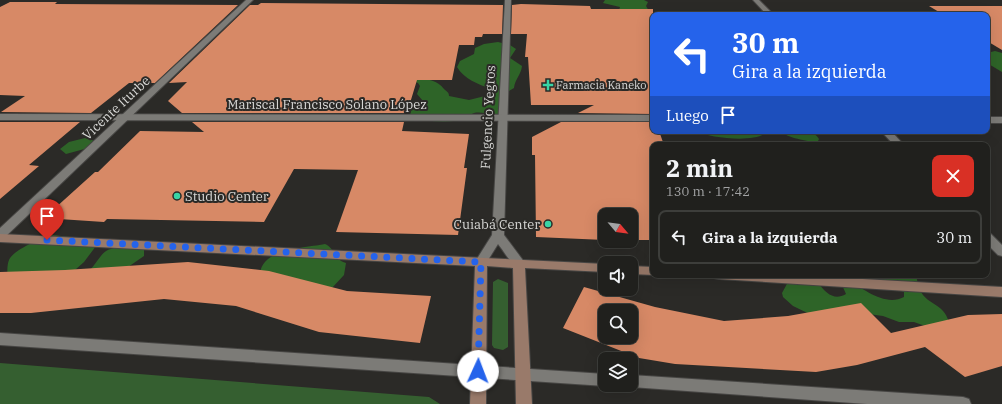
<!DOCTYPE html>
<html lang="es">
<meta charset="utf-8">
<style>
body{margin:0;font-family:"IBM Plex Serif",serif;background:#282826;color:#f1f3f6;height:100vh;display:flex;flex-direction:column;font-size:15px;white-space:nowrap}
*{box-sizing:border-box;margin:0}
p{font-size:13px;color:#a2a3a4}
.icon{flex:none;width:22px;height:22px;fill:none;stroke:currentColor;stroke-width:2;stroke-linecap:round;stroke-linejoin:round}
.map{position:relative;flex:1;overflow:hidden}
.panel{position:absolute;left:650px;top:142px;width:340px;height:136px;display:flex;flex-direction:column;background:#20201d;border-radius:8px;box-shadow:0 4px 16px #0002,0 0 0 1px #3d3e3b}
.panel>*{flex:none}
.top-card{position:absolute;left:650px;top:12px;width:340px;height:122px;border-radius:8px;box-shadow:0 4px 16px #0002,0 0 0 1px #3d3e3b;background:#2563eb;color:#fff;overflow:hidden}
.needle{width:26px;rotate:119deg}
.controls{position:absolute;left:598px;top:208px;display:grid;gap:8px}
.controls a{display:grid;place-items:center;width:40px;height:40px;border-radius:8px;background:#20201d;box-shadow:0 4px 16px #0002,0 0 0 1px #3d3e3b;font-size:20px}
.pin{position:absolute;display:grid;place-items:center;width:34px;height:34px;color:#fff;margin:-41px -17px;border-radius:50% 50% 50% 0;rotate:-45deg;box-shadow:0 0 4px #0007}
.pin .icon{rotate:45deg}
.me{position:absolute;width:44px;margin:-22px;rotate:2deg;stroke-linejoin:round;filter:drop-shadow(0 0 3px #0008)}
.turn{display:flex;align-items:center;gap:14px;height:84px;padding:0 16px;font-size:18px}
.turn .icon{width:52px;height:52px;stroke-width:2.5}
.turn b{display:block;font-size:28px;line-height:34px}
.then{display:flex;align-items:center;height:38px;padding:0 16px;background:#0003;gap:8px;font-size:15px}
.round{display:grid;place-items:center;flex:none;width:42px;height:42px;border-radius:8px;background:#282826}
.headline{display:flex;align-items:center;justify-content:space-between;height:68px;padding:0 16px}
h1{font-size:24px;font-weight:800;line-height:30px}
ul{padding:0;list-style:none}
li{display:flex;align-items:center;gap:12px;height:54px;margin:0 8px 6px;padding:0 8px;border:2px solid #3d3e3b;border-radius:8px}
li div{flex:1}
li b{display:block;font-size:15px}
li em{font-style:normal}
.map>svg:first-child{display:block}
.green{fill:#355f30}
.forest{fill:#2e6428}
.building{fill:#d78966;fill-rule:evenodd}
.lines{fill:none;stroke-linecap:round;stroke-linejoin:round}
.minor-casing{stroke:#474644;stroke-width:2}
.tertiary-casing{stroke:#474644;stroke-width:2}
.secondary-casing{stroke:#474644;stroke-width:2}
.minor{fill:#7c7b77;fill-rule:evenodd}
.tertiary{fill:#7c7b77;fill-rule:evenodd}
.secondary{fill:#997a6a;fill-rule:evenodd}
.route{stroke:#2563eb;stroke-width:7;stroke-dasharray:0 12.6}
.poi-dot{fill:#39d4a5;stroke:#2b2a27;stroke-width:1.5}
.labels{text-anchor:middle;dominant-baseline:central;stroke-width:4;stroke-linejoin:round;paint-order:stroke}
.far-poi-label{font-size:11px;fill:#d9d9d7;stroke:#2b2a27;text-anchor:start}
.street-label{font-size:13px;fill:#d9d9d7;stroke:#2b2a27}
.poi-label{font-size:13px;fill:#d9d9d7;stroke:#2b2a27;text-anchor:start}
</style>
<div class="map">
<svg width="1002" height="404" viewBox="0 0 1002 404">
<rect width="100%" height="100%" fill="#2b2a27"/>
<path class="green" d="M498 279 508 283V347L503 350 494 348 492 345 493 282Z
M0 363 429 397 440 404H0Z"/>
<path class="forest" d="M605 0H644L648 2 646 6 649 11 619 10 620 7 603 3Z
M498 42 510 45 516 49 510 58 522 66C521 75 515 79 514 88L500 96 499 114C490 116 482 111 474 113 470 114 467 118 463 119 444 125 423 120 405 115L411 107 423 101 417 94 420 86 418 83 408 79C422 79 435 77 444 89 447 92 449 92 449 96L469 100 489 95 491 89C478 84 464 79 457 67L460 61 474 54 475 48 484 44Z
M995 51 1002 53V72L987 63V58H989L991 52Z
M696 131H765L766 133C754 143 709 138 696 131Z
M780 131C792 131 812 127 819 139L818 141C811 143 785 137 780 131Z
M85 138 95 141 88 148 66 154 60 149 69 142Z
M53 235 70 237 96 246 84 262 75 270 8 278C7 273 7 265 9 260 13 250 43 237 53 235Z
M325 244C335 248 334 260 346 263L344 275 331 289 260 273C263 248 306 248 325 244Z
M125 247 130 249 144 250V256L128 267 89 271C104 255 100 248 125 247Z
M875 275H915C918 279 917 285 920 290 928 307 946 302 950 327L939 331 914 322H899L883 316 861 313 820 319 793 306 783 297 782 293 788 282 819 284C826 293 834 301 846 294L842 285 848 280C864 289 885 307 904 297V292L882 284Z"/>
<path class="building" d="M10 2H57L55 4 238 5 155 83H129L91 113 1 112 25 96 0 95V7Z
M261 3 503 5 502 34H483L482 37H475L474 45H459L452 80H417L407 113H182L168 101 187 82 169 83 250 5H258Z
M521 4 590 6 591 9H653V114L578 113 594 105H531L528 57H525L527 34H511L512 5Z
M929 6H1002V50L987 41V15H944Z
M0 122H80L29 165 39 166 0 199Z
M192 122H404L402 131 469 134 464 168H467L458 235 336 232 358 170 294 169 264 222 107 219 104 222 44 218 95 172H98L140 131 204 132Z
M561 122H653V131H659L664 145H653V240H631V215H605V240L536 237 535 155H532V137Z
M188 262 269 271 347 291 431 296 420 343 319 332 236 306 164 299 31 313H0V272L65 270Z
M584 287 655 307 724 321 788 316 861 303 891 333 968 315 1002 314V366L965 377 925 347 857 365 816 372 675 364 639 358 563 328ZM605 311H631V337H605Z"/>
<g class="lines">
<g class="minor-casing">
<path id="minor" d="M246 0H253L4 238 0 239V228Z
M505 0H511L504 235 525 263 523 266C512 269 505 252 498 244L485 265H477L475 262 492 235Z
M753 0H759L774 15H767Z
M881 131H891L904 145H894Z
M987 233 991 234 1002 245V256L998 255 987 244Z
M0 333 605 374V385H609L605 386 0 345Z
M631 375 963 397 969 399 971 404H867L631 387 625 385H631Z"/>
</g>
<g class="tertiary-casing">
<path id="tertiary" d="M0 114 653 115V121L0 120Z
M987 117H1002V123H987Z"/>
</g>
<g class="secondary-casing">
<path id="secondary" d="M0 234 605 264V272L525 268 532 404H516L513 268 487 266 486 404H470L475 266 0 242Z
M631 266 653 267 654 275 631 274Z
M713 275H793L1002 287V297L719 279 714 278Z"/>
</g>
<use href="#minor" class="minor"/>
<use href="#tertiary" class="tertiary"/>
<use href="#secondary" class="secondary"/>
</g>
<g class="lines">
<path class="route" d="M47 240 481 262 478 371"/>
</g>
<g class="poi-dot">
<path d="M546 79h4v4h4v4h-4v4h-4v-4h-4v-4h4z"/>
<circle cx="177" cy="196" r="4"/>
<circle cx="548" cy="224" r="4"/>
</g>
<g class="labels">
<g class="far-poi-label">
<text x="556" y="85">Farmacia Kaneko</text>
</g>
<g class="street-label">
<text x="327" y="104">Mariscal Francisco Solano López</text>
<text transform="translate(116 108) rotate(-43)">Vicente Iturbe</text>
<text transform="translate(488 117) rotate(-87)">Fulgencio Yegros</text>
</g>
<g class="poi-label">
<text x="185" y="196">Studio Center</text>
<text x="540" y="224" text-anchor="end">Cuiabá Center</text>
</g>
</g>
</svg>
<div class="controls">
<a><svg class="needle" viewBox="-14 -14 28 28"><path d="M0-13l5 13h-10z" fill="#e53935"/><path d="M0 13l5-13h-10z" fill="#a2a3a4"/></svg></a>
<a><svg class="icon" aria-label="sound" viewBox="0 0 24 24"><path d="M4 9h4l5-4v14l-5-4H4zM17 9q2 3 0 6"/></svg></a>
<a><svg class="icon" aria-label="search" viewBox="0 0 24 24"><circle cx="10" cy="10" r="6"/><path d="M15 15l6 6"/></svg></a>
<a><svg class="icon" aria-label="layers" viewBox="0 0 24 24"><path d="M12 4l9 5-9 5-9-5zM3 14l9 5 9-5"/></svg></a>
</div>
<div class="pin" style="left:47px;top:240px;background:#d93025"><svg class="icon" aria-label="arrive" viewBox="0 0 24 24"><path d="M6 21V4h12l-3 4 3 4H6"/></svg></div>
<svg class="me" style="left:478px;top:371px" viewBox="-20 -20 40 40"><circle r="19" fill="#fff"/><path d="M0-13L10 11 0 6-10 11z" fill="#2563eb"/></svg>
<div class="top-card">
<div class="turn"><svg class="icon" aria-label="left" viewBox="0 0 24 24"><path d="M17 20v-9H6M10 6l-5 5 5 5"/></svg><div><b>30 m</b>Gira a la izquierda</div></div>
<div class="then">Luego<svg class="icon" aria-label="arrive" viewBox="0 0 24 24"><path d="M6 21V4h12l-3 4 3 4H6"/></svg></div>
</div>
<section class="panel">
<div class="headline"><div><h1>2 min</h1><p>130 m · 17:42</p></div><a class="round" style="background:#d93025;color:#fff"><svg class="icon" aria-label="close" viewBox="0 0 24 24"><path d="M6 6l12 12M18 6L6 18"/></svg></a></div>
<ul>
<li><svg class="icon" aria-label="left" viewBox="0 0 24 24"><path d="M17 20v-9H6M10 6l-5 5 5 5"/></svg><div><b>Gira a la izquierda</b></div><em>30 m</em></li>
</ul>
</section>
</div>
